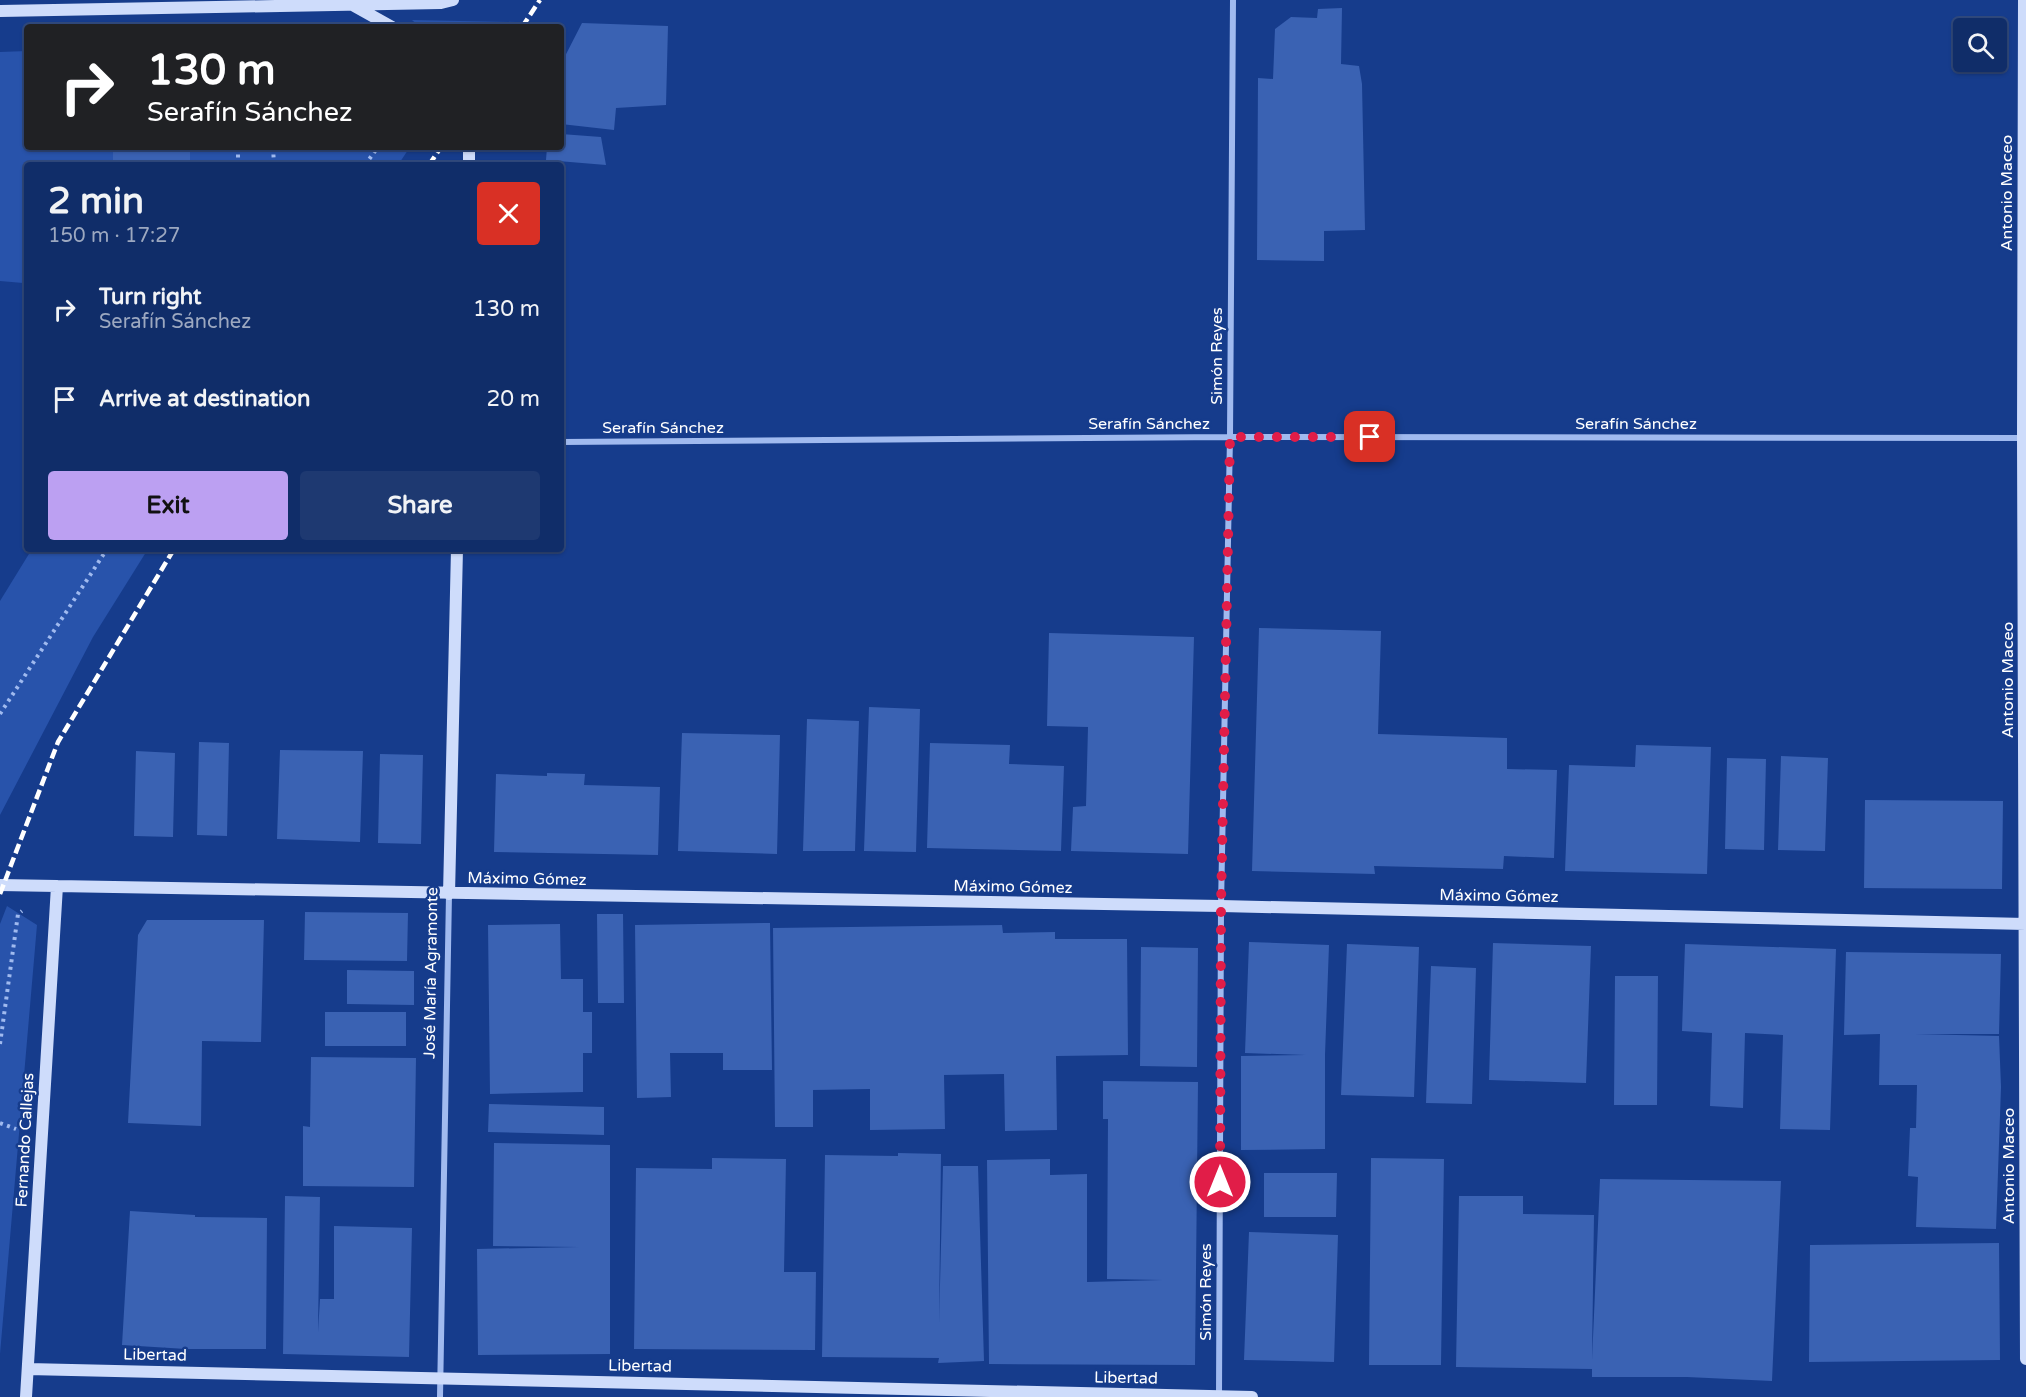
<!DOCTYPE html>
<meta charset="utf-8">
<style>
body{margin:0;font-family:"Varela Round",sans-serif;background:#1e3971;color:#f1f3f6;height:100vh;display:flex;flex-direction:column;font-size:22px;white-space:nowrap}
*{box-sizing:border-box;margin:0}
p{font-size:20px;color:#9ca8c0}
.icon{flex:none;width:33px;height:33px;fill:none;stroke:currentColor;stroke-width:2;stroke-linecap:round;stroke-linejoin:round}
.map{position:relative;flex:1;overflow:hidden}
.panel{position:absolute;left:24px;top:162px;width:540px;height:390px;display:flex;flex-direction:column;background:#102d69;border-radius:6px;box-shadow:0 2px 4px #0004,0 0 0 2px #30497d}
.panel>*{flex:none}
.top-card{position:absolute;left:24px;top:24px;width:540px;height:126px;border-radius:6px;box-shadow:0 2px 4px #0004,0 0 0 2px #30497d;background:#202124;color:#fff;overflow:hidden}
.buttons{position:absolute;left:1953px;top:18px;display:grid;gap:12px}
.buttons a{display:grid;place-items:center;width:54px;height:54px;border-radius:6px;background:#102d69;box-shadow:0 2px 4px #0004,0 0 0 2px #30497d;font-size:30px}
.pin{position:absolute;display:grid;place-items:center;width:51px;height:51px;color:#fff;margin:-26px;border-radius:12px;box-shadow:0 3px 9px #0006}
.me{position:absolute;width:66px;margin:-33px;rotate:0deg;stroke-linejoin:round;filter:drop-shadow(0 0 4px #0008)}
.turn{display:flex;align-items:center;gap:21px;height:126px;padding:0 24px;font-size:27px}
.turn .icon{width:78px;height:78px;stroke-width:2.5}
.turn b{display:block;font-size:42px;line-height:51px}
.round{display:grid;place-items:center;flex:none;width:63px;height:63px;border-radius:6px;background:#1e3971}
.head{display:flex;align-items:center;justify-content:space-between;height:102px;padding:0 24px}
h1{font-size:36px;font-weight:700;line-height:45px}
.action{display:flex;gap:12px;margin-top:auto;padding:12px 24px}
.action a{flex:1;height:69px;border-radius:6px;background:#bca0f2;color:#111;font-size:24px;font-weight:700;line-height:69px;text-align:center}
.action a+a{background:#1e3971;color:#f1f3f6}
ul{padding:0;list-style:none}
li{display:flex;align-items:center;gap:18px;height:90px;padding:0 24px}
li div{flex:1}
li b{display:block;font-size:22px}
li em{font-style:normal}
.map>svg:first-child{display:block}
.green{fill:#2853ab}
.building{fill:#3a62b3}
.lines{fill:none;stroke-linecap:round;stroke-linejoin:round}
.path{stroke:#a0baef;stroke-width:4;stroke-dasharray:3 4.5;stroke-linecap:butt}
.street{stroke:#a0baef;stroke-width:6}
.secondary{stroke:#cedcfb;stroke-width:12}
.rail{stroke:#fff;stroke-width:4.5;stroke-dasharray:10 4.5;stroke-linecap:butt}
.route{stroke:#e11d48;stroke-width:10;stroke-dasharray:0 18}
.labels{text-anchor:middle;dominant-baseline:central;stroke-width:5;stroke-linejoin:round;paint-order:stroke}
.street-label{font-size:16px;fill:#fff;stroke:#163c8c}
</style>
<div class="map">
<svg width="2026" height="1397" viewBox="0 0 2026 1397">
<rect width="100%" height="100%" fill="#163c8c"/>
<path class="green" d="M412 20 516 22 512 27H420Z
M27 51V147H410L398 165H27V325L23 283 0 281V52Z
M32 549H148L93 637 0 815V601Z
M7 906 37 925 0 1354V924Z"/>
<path class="building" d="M1342 8 1341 64 1359 66 1362 84 1365 230 1324 231V261L1257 260 1258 78 1273 79 1275 29 1291 17 1317 18 1318 9Z
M582 23 668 26 666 105 616 108 614 130 561 124V64Z
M561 134 601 137 606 165 546 160 547 147H561Z
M113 147H190V165H113Z
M1259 628 1381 631 1378 734 1507 738V769L1557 770 1554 858 1504 856 1503 869 1374 866 1375 874 1252 871Z
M1049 633 1194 637 1188 854 1071 851 1073 807 1086 806 1088 727 1047 726Z
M869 707 920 709 916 852 864 851Z
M807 719 859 721 855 851H803Z
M682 733 780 735 777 854 678 851Z
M199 742 229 743 227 836 197 835Z
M930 743 1010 745 1009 764 1064 766 1061 851 927 848Z
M1636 745 1711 747 1707 874 1565 871 1569 765 1635 767Z
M280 750 363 751 360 842 277 839Z
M136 751 175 753 173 837 134 836Z
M380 754 423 755 421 844 378 843Z
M1781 756 1828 758 1825 851 1778 850Z
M1727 758 1766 759 1764 850 1725 849Z
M547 773 585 774 584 785 660 787 658 855 494 852 496 774 547 776Z
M1865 800 2003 801 2002 889 1864 888Z
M305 912 408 913 407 961 304 960Z
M597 914H623L624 1003H598Z
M147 920H264L261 1042 202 1041 201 1126 128 1123 138 935Z
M770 923 772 1070H723V1053H670L671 1097 637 1098 635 925Z
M560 924 561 979H583V1012H592V1053H583V1092L490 1094 488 925Z
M1002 925 1003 933 1055 932V939H1127L1128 1055 1056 1056 1057 1130 1005 1131 1004 1074 944 1075 945 1129 870 1130V1089L813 1090V1127H775L773 928Z
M1249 942 1329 945 1325 1055V1149L1241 1150V1056L1306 1055 1245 1053Z
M1493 943 1591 946 1586 1083 1489 1080Z
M1347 944 1419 947 1414 1097 1341 1095Z
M1685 944 1836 949 1830 1130 1780 1129 1783 1035 1745 1033 1743 1108 1710 1106 1712 1033 1682 1031Z
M1141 947 1198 948 1197 1067 1140 1066Z
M1846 952 2001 954 1999 1034H1915L1999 1036 2001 1087 1996 1229 1916 1227 1918 1177 1908 1176 1910 1128H1916L1917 1085H1879L1880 1034 1844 1035Z
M1431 966 1476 968 1472 1104 1426 1103Z
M347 970 414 971V1005L347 1004Z
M1615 976H1658L1657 1105H1614Z
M325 1012H406V1046H325Z
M311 1057 416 1058 414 1187 303 1186V1126L310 1127Z
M1103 1081 1198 1082 1195 1365 989 1364 987 1160 1050 1159V1175L1087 1174V1282L1162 1280 1107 1279 1108 1119H1103Z
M489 1104 604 1107V1135L488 1132Z
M494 1143 610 1145V1354L478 1355 477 1249 579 1247 493 1246Z
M898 1153 941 1154 939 1324 943 1166H978L984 1361 938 1363 939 1358 822 1357 825 1155 898 1156Z
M712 1158 786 1159 784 1272H816L815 1350 634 1349 636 1168 712 1169Z
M1371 1158 1444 1159 1441 1365H1369Z
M1264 1173H1337L1336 1217H1264Z
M1600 1179 1781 1181 1772 1381 1687 1377H1592V1369L1456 1367 1459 1196H1523V1214L1594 1215 1592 1360Z
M285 1196 320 1197 318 1332 320 1299H334V1226L412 1228 409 1357 283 1354Z
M130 1211 195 1215V1217L267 1218 266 1349H186L122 1345Z
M1249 1232 1338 1235 1334 1362 1244 1360Z
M1999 1243 2000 1360 1809 1362 1810 1245Z"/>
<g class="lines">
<path class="path" d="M238 147V165
M273 147 274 165
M365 165 378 147
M0 714 107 549
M0 1044 18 914 22 911
M0 1123 16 1129"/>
<path class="street" d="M561 442 1230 437 2024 438
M1219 1396 1221 906 1230 437 1233 0
M440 1397 449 894"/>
<path class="secondary" d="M2024 0 2023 438 2026 1359
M349 3 392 27
M0 11 441 3 453 0
M469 147V165
M0 885 1221 906 2026 924
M449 894 457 549
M28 1369 1252 1397
M26 1397 57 886"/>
<path class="rail" d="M522 27 540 0
M429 165 441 147
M0 894 58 742 174 549"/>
</g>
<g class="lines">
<path class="route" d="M1220 1182 1221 906 1230 437H1370"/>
</g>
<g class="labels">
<g class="street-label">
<text transform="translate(2007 193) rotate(-90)">Antonio Maceo</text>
<text transform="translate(1217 356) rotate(-90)">Simón Reyes</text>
<text x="1149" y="424">Serafín Sánchez</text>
<text x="1636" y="424">Serafín Sánchez</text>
<text x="663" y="428">Serafín Sánchez</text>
<text transform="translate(2008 680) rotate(-90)">Antonio Maceo</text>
<text transform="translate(527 879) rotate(1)">Máximo Gómez</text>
<text transform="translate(1013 887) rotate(1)">Máximo Gómez</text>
<text transform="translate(1499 896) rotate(1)">Máximo Gómez</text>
<text transform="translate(431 973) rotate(-89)">José María Agramonte</text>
<text transform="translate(25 1140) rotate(-87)">Fernando Callejas</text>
<text transform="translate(2009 1166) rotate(-90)">Antonio Maceo</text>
<text transform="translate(1206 1292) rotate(-90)">Simón Reyes</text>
<text transform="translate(155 1355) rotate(1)">Libertad</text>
<text transform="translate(640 1366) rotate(1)">Libertad</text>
<text transform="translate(1126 1378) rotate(1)">Libertad</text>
</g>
</g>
</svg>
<div class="buttons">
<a><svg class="icon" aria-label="search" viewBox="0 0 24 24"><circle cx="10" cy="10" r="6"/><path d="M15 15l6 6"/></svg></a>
</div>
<div class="pin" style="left:1370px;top:437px;background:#d93025"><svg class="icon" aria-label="arrive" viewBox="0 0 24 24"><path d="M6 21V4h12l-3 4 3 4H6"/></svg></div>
<svg class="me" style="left:1220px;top:1182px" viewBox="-20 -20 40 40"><circle r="17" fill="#e11d48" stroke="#fff" stroke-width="3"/><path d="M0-11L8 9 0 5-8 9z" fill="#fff"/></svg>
<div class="top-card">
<div class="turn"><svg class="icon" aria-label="right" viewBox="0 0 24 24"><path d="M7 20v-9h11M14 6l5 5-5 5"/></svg><div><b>130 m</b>Serafín Sánchez</div></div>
</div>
<section class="panel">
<div class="head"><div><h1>2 min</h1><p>150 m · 17:27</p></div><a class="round" style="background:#d93025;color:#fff"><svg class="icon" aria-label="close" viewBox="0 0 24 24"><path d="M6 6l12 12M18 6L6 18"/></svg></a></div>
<ul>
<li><svg class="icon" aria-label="right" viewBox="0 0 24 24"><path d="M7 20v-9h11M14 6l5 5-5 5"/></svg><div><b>Turn right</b><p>Serafín Sánchez</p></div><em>130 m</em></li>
<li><svg class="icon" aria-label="arrive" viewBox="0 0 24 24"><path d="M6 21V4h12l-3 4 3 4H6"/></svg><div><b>Arrive at destination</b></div><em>20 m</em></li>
</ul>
<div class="action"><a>Exit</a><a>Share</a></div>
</section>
</div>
